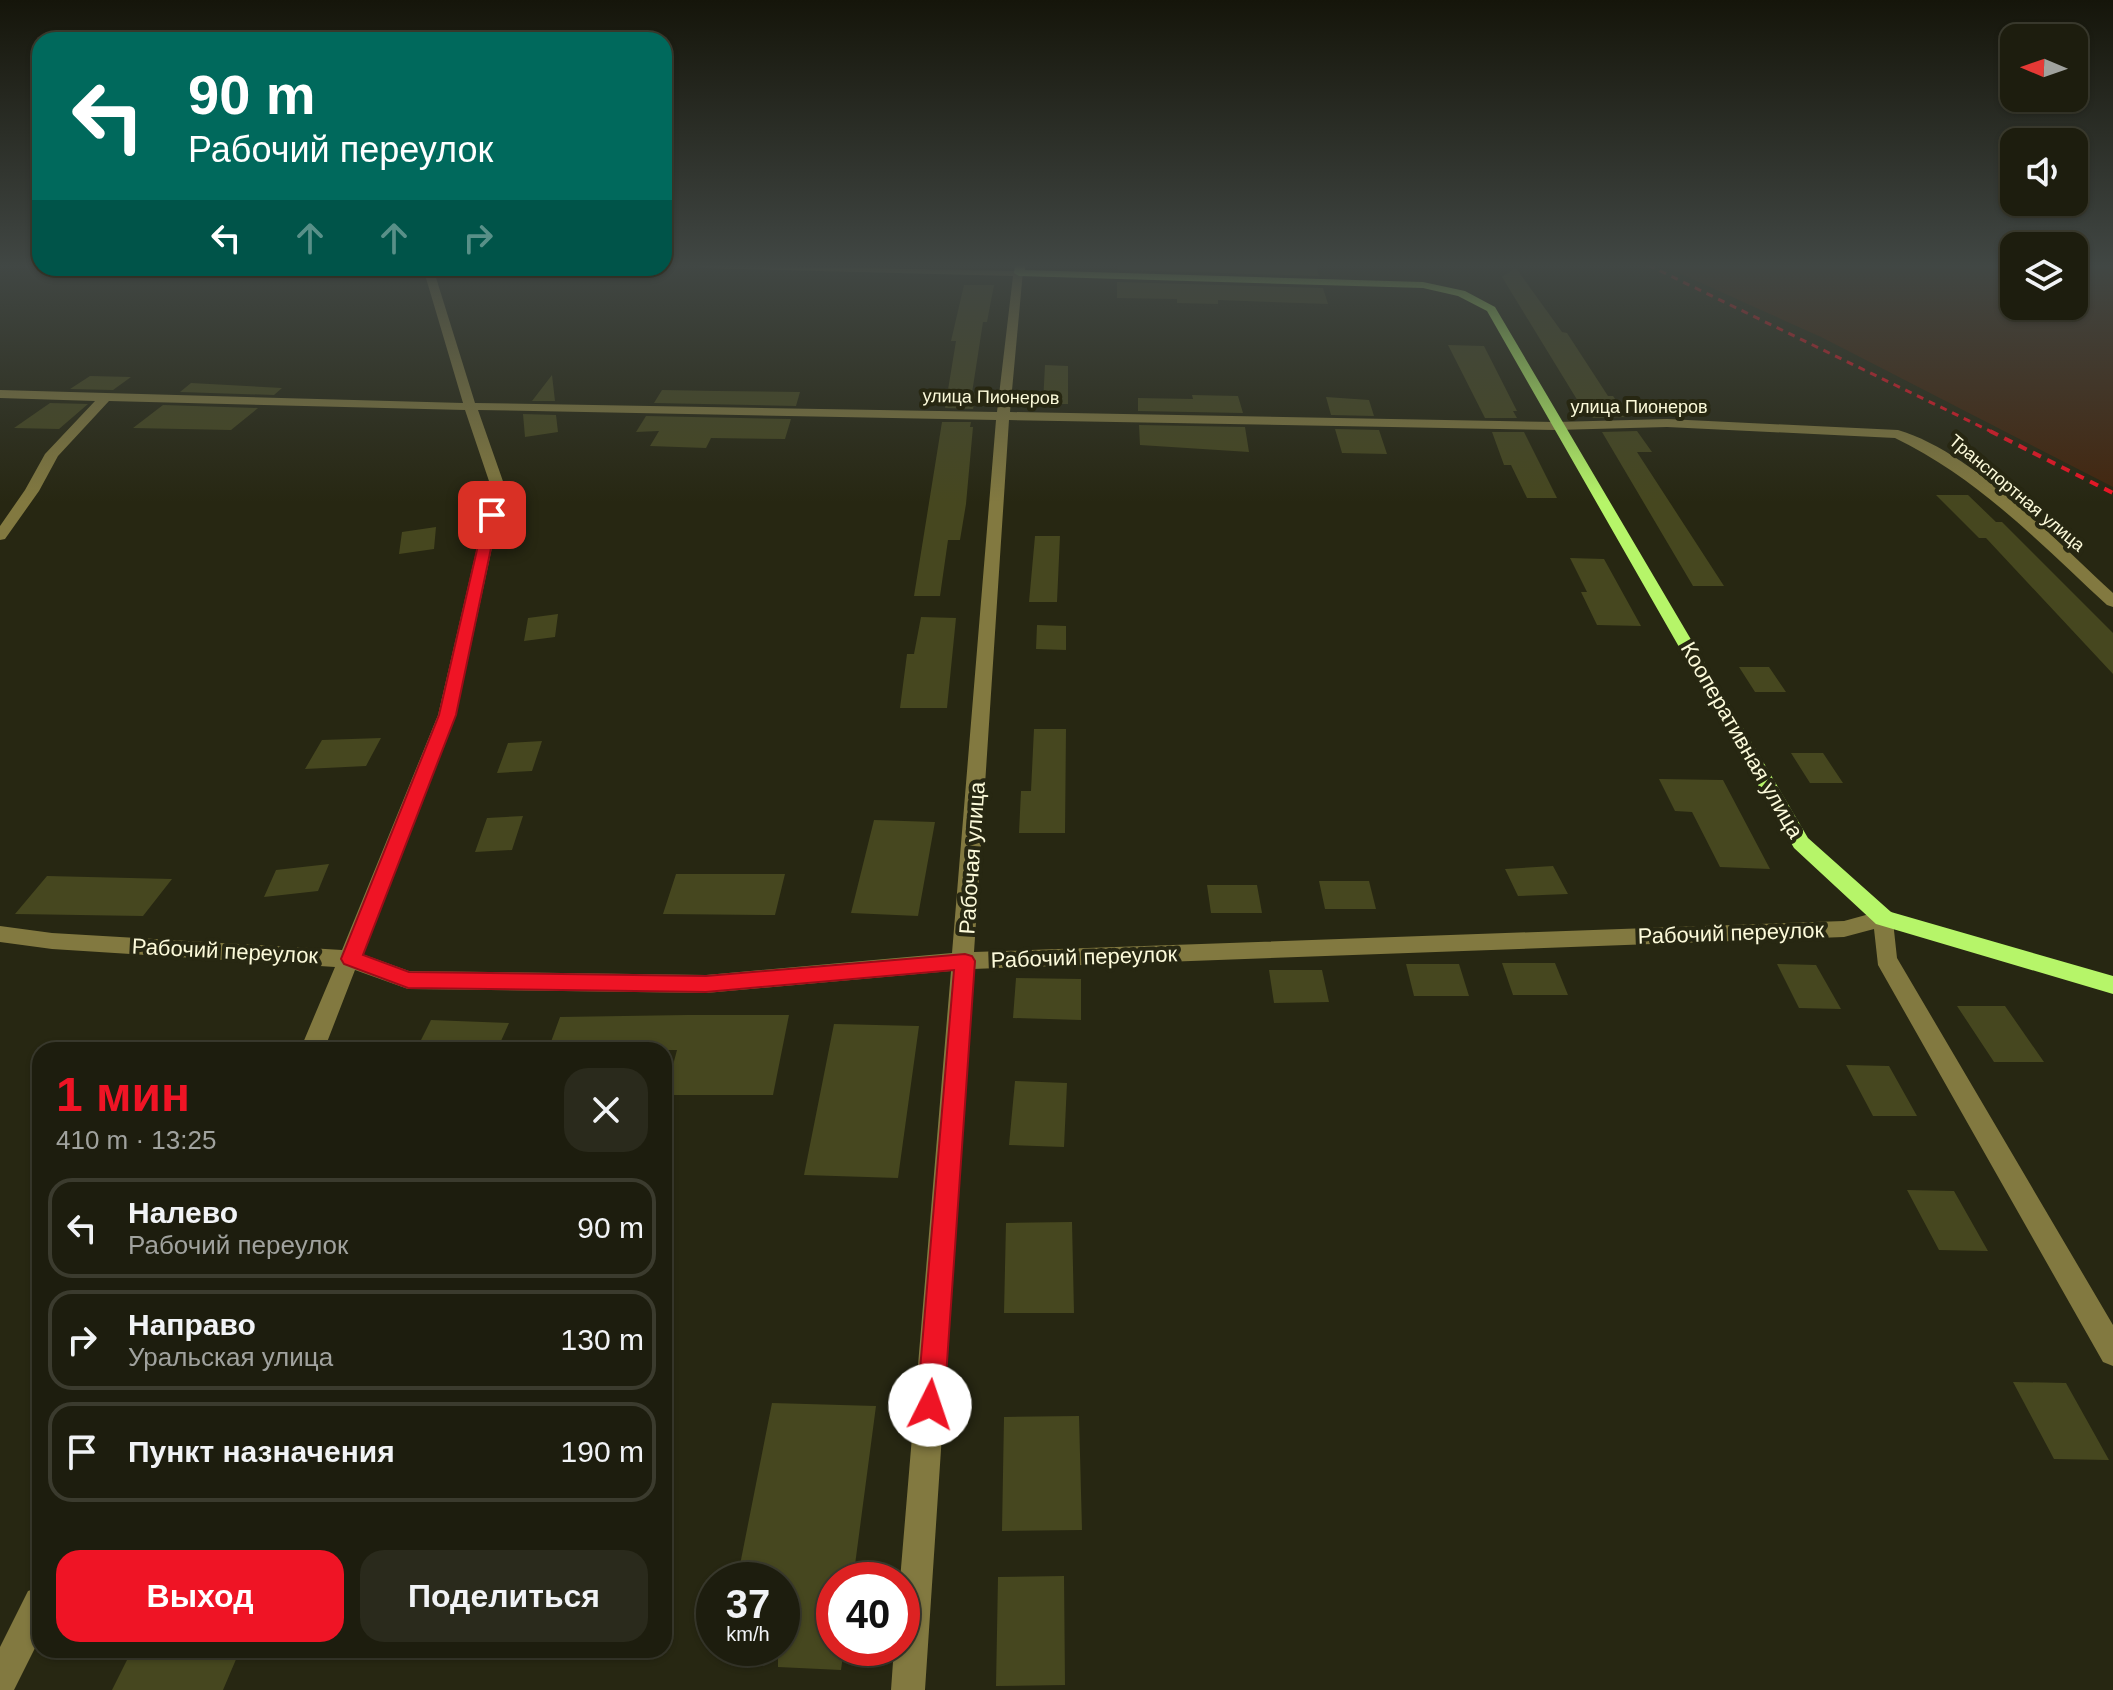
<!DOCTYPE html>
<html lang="ru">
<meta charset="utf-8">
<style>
body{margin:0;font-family:Helvetica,sans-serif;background:#2a2a1c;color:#f1f3f6;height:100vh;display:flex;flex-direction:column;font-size:30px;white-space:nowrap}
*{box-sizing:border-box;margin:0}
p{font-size:26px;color:#a0a29e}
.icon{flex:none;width:44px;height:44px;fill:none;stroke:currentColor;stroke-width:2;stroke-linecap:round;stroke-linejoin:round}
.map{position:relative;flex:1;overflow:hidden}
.drawer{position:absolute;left:32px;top:1042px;width:640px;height:616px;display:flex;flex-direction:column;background:#1d1d0e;border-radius:24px;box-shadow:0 2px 6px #0004,0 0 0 2px #3b3b2e}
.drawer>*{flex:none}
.guide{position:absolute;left:32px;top:32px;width:640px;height:244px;border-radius:24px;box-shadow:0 2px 6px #0004,0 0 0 2px #3b3b2e;background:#00695c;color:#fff;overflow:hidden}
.needle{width:52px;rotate:272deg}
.tools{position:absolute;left:2000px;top:24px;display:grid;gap:16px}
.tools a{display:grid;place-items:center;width:88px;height:88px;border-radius:16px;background:#1d1d0e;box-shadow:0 2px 6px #0004,0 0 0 2px #3b3b2e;font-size:40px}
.speed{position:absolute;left:696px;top:1562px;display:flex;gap:16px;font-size:40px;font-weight:700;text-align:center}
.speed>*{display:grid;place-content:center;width:104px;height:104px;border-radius:50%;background:#1d1d0e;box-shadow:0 2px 6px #0004,0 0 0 2px #3b3b2e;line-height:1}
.speed small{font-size:20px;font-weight:400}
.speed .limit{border:12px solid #d22;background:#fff;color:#111}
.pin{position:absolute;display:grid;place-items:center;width:68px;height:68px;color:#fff;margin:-34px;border-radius:16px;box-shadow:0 4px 12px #0006}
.me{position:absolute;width:88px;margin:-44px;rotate:4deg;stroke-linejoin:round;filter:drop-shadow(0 0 6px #0008)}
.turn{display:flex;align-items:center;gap:28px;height:168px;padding:0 24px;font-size:36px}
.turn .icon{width:104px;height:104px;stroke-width:2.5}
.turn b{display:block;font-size:56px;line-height:68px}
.lanes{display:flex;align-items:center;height:76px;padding:0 24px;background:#0003;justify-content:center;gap:40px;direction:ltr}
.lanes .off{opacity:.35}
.round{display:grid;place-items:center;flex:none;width:84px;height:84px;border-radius:24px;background:#2a2a1c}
.headline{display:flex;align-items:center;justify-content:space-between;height:136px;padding:0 24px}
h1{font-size:48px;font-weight:700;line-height:60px;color:#ef1425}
.primary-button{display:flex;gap:16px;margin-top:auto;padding:16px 24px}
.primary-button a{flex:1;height:92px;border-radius:24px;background:#ef1425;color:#fff;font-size:32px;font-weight:700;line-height:92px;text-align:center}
.primary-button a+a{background:#2a2a1c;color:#f1f3f6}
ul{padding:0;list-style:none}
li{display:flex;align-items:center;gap:24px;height:100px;margin:0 16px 12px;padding:0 8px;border:4px solid #3b3b2e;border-radius:24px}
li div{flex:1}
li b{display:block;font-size:30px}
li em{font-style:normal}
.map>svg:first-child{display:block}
.water{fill:#43260e}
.building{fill:#46471f}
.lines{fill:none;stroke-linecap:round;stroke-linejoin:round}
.minor{fill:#827940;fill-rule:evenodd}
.major{fill:#b6f569;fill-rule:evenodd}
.rail-far1{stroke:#ef1425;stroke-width:3;stroke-dasharray:7 6;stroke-linecap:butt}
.rail{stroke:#ef1425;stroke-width:4;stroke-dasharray:9 7;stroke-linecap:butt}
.route{fill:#ef1425;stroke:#9b0d18;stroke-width:2}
.labels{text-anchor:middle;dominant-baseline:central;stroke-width:8;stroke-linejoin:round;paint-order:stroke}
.far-street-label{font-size:18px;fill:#fcfada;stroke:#272712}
.street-label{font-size:22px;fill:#fcfada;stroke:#272712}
</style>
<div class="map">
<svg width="2113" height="1690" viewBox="0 0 2113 1690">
<rect width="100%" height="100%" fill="#272712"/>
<path class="water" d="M1661 265H2014V306H2074V265H2113V487L1821 337Z"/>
<path class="building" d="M1118 265H1316L1319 276 1118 270Z
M1516 268 1562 332 1567 333 1608 396H1613L1628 417 1593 418 1589 411H1584L1502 277Z
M1117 282 1323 288 1328 304 1218 300V304L1177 303V299L1117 298Z
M964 285H994L987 322H983L972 393H976L973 409 945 408 956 341H951Z
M1448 345 1484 346 1517 411H1513L1517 418H1485Z
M1045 365 1068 366V404H1043Z
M552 375 555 401H532Z
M90 376 131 377 113 390 70 389Z
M191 383 282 388 274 395 180 392Z
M662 390 717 391 800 392 796 406 654 403Z
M1192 395 1238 396 1243 413 1138 411V398L1193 399Z
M1326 397 1369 400 1374 416 1331 415Z
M50 403 88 404 59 429 14 428Z
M163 405 258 408 231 430 133 428Z
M523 414 556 415 558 432 525 437Z
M646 416 791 419 785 439 711 438 706 448 650 446 659 431 636 432Z
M942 422H971L970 427H973L966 504 960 540H948L940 596H914Z
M1139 425 1245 427 1249 452 1140 445Z
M1335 429 1379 430 1387 454 1342 453Z
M1637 431 1652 452H1637L1724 586H1693L1602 432Z
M1492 432H1524L1557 498H1527L1511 465H1504Z
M1936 495H1968L1996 522H2002L2113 633V674L1986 538H1979Z
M436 527 434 549 399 554 402 532Z
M1035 536H1060L1057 602H1029Z
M1570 558 1604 559 1641 626 1597 625 1581 592H1587Z
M558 614 555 637 524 641 528 618Z
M921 617 956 618 947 708H900L907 654H914Z
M1037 625 1066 626V650L1036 649Z
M1739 667H1769L1786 692H1755Z
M1034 729H1066L1065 833H1019L1021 791H1031Z
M381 738 366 766 305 769 322 740Z
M542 741 532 771 497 773 508 743Z
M1791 753H1823L1843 783H1810Z
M1659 779 1723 780 1770 869 1720 867 1692 812 1675 811Z
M523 816 512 850 475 852 487 818Z
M874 820 935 822 918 916 851 913Z
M329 864 318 891 264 897 276 870Z
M1553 866 1568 894 1518 896 1505 869Z
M676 874H785L775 915 663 914Z
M47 876 172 879 143 916 15 914Z
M1319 881H1369L1376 909H1325Z
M1207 885H1257L1262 913H1211Z
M1502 963H1555L1568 995H1513Z
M1406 964H1459L1469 996H1414Z
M1777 964 1816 965 1841 1009 1799 1008Z
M1269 970H1322L1329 1002 1274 1003Z
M1016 978 1081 979V1020L1013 1018Z
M1957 1006H2005L2044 1062H1994Z
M687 1015H789L773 1095H665L677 1050H548L560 1017Z
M431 1020 509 1023 497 1050H416Z
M834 1024 919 1026 898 1178 804 1175Z
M1846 1065 1889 1066 1917 1116H1873Z
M1015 1081 1067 1083 1064 1147 1009 1145Z
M1907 1190 1954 1191 1988 1251 1939 1250Z
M1072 1222 1074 1313H1004L1006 1223Z
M2013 1382 2066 1383 2109 1460 2054 1459Z
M772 1403 876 1406 853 1580H834V1648H844L841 1670 778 1667V1648H782V1580H737Z
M1079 1416 1082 1530 1002 1531 1004 1417Z
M1064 1576 1065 1685 996 1686 998 1577Z
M132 1650H240L223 1690H112Z"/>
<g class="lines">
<path class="minor" d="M698 265 1023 271 1010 412 1556 422 1667 419 1898 430C1973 452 2056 541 2113 593V607L2107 605C2041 544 1978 478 1895 438L1667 427 1556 430 1009 420 974 952 1844 921 1884 910 1892 912 1897 958 2113 1325V1366L2103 1362 1878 965 1874 929 1844 937 973 969 925 1690H891L894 1648H902L900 1580 951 971 706 993 408 989 355 970 324 1050H300L335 967 52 949 0 942V926L52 933 342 950 438 715 491 487 465 410 109 401 58 456 39 491 5 539 0 540V526L25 490 45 454 95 401 0 398V390L463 403 423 268H433L475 403 997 412 1013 276 703 268ZM478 410 996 420 952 953 706 975 409 971 362 954 456 715 505 487Z
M40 1587V1638L14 1690H0V1647L28 1591Z"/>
<path class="major" d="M1015 265H1025V270L1423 282 1465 291 1495 307 1808 838 1891 912 2113 976V994L1876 924 1794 848 1487 311 1458 296 1423 288 1019 276 1014 273Z"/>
<path class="rail-far1" d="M1648 265 1994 433"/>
<path class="rail" d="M1990 431 2113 493"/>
</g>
<linearGradient id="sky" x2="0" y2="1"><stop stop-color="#15150a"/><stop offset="0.53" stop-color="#414744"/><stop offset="1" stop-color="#414744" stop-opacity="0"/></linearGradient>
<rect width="2113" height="502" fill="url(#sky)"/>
<path class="route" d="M492 511 498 515 456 715 363 955 409 972 706 976 965 954 972 956 975 961 944 1405 940 1414 930 1418 921 1414 917 1405 954 970 706 992 408 988 344 964 341 959 439 715 485 515Z"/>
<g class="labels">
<g class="far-street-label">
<text transform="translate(991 397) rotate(1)">улица Пионеров</text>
<text x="1639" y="407">улица Пионеров</text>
<text transform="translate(2017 493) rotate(40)">Транспортная улица</text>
</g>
<g class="street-label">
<text transform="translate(1742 740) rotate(60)">Кооперативная улица</text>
<text transform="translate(972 858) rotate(-86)">Рабочая улица</text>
<text transform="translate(1731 933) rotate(-2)">Рабочий переулок</text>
<text transform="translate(225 951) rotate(3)">Рабочий переулок</text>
<text transform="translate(1084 957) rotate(-2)">Рабочий переулок</text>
</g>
</g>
</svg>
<div class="tools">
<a><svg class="needle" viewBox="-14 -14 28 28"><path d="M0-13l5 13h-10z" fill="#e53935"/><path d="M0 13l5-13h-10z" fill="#a0a29e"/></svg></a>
<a><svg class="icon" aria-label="sound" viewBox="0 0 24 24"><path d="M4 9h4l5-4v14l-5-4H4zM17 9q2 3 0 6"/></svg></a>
<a><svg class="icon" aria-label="layers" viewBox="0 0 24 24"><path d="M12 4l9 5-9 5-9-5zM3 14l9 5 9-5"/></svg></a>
</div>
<div class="speed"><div>37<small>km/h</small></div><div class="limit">40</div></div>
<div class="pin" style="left:492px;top:515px;background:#d93025"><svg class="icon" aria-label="arrive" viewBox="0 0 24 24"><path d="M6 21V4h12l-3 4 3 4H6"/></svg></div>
<svg class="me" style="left:930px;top:1405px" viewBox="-20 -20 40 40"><circle r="19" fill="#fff"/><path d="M0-13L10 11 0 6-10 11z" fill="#ef1425"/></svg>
<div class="guide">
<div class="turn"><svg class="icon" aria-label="left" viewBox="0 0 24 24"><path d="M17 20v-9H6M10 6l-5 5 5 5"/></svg><div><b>90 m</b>Рабочий переулок</div></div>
<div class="lanes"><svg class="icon" aria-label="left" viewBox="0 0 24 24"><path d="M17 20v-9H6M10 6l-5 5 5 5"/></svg><svg class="icon off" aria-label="ahead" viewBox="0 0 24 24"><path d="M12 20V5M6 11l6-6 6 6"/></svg><svg class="icon off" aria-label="ahead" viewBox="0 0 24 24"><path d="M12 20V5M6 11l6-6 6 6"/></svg><svg class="icon off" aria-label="right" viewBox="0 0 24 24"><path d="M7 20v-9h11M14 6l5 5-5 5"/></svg></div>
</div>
<section class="drawer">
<div class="headline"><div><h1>1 мин</h1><p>410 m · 13:25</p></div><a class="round"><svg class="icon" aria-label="close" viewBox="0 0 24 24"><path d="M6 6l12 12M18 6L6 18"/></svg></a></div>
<ul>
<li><svg class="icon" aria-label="left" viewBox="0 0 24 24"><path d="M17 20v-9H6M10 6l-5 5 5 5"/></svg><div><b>Налево</b><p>Рабочий переулок</p></div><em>90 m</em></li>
<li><svg class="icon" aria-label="right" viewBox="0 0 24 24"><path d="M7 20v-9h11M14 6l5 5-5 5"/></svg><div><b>Направо</b><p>Уральская улица</p></div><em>130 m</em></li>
<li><svg class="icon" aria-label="arrive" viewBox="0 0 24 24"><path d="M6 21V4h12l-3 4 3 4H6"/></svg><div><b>Пункт назначения</b></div><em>190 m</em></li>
</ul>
<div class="primary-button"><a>Выход</a><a>Поделиться</a></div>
</section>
</div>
